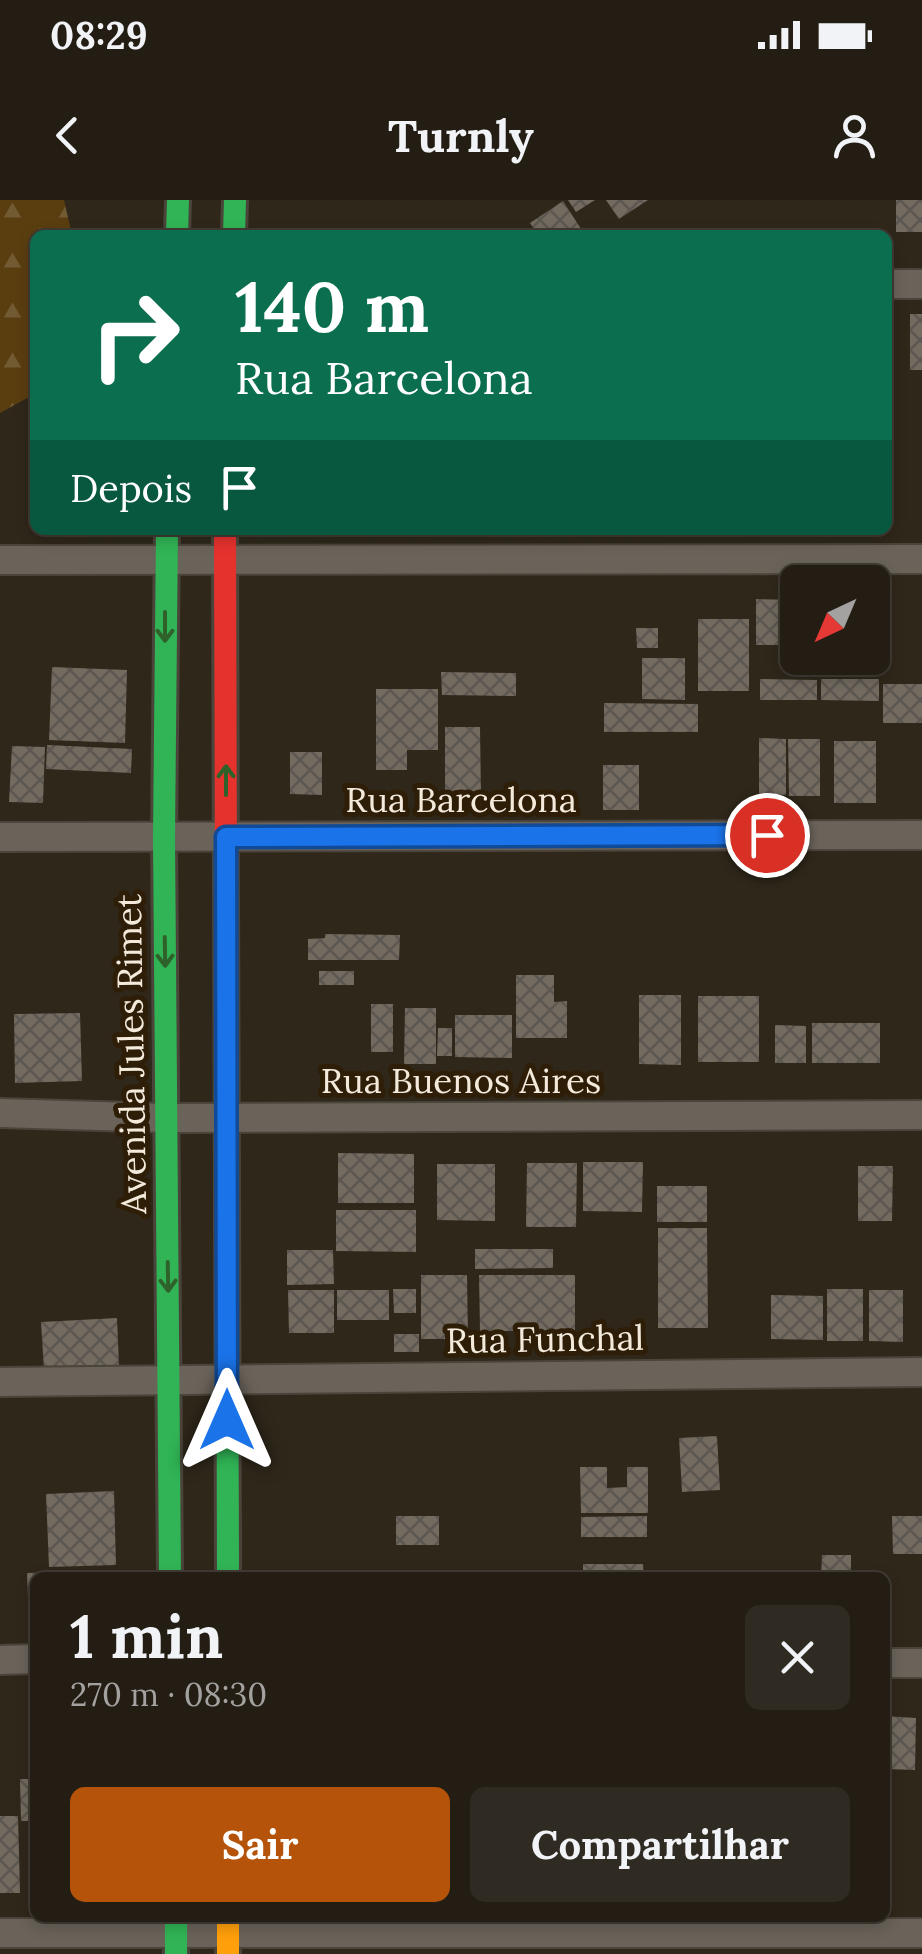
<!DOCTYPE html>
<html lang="pt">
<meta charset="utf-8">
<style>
body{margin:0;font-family:Lora,serif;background:#2f2a22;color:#f1f3f6;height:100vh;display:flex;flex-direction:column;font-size:38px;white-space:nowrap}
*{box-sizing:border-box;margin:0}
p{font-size:32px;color:#a3a2a0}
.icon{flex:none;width:55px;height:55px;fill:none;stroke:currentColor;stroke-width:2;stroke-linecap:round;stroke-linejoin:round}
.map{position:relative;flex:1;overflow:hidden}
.details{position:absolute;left:30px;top:1372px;width:860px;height:350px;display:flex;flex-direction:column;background:#231d14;border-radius:15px;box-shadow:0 5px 15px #0003,0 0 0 2px #403b34}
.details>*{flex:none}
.banner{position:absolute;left:30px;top:30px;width:862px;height:305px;border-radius:15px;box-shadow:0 5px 15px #0003,0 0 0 2px #403b34;background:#0b6e4f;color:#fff;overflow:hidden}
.needle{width:65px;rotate:224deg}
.fabs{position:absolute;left:780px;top:365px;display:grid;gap:20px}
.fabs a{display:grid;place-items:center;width:110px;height:110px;border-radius:15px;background:#231d14;box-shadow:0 5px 15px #0003,0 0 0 2px #403b34;font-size:50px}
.pin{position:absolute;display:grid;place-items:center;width:85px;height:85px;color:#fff;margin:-42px;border:5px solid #fff;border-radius:50%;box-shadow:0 2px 10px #0007}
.me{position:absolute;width:110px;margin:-55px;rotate:0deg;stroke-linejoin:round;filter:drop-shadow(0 0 8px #0008)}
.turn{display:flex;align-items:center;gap:35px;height:210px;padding:0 40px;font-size:45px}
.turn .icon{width:130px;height:130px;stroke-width:2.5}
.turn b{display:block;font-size:70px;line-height:85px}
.then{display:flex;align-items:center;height:95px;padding:0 40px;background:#0003;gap:20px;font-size:38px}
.round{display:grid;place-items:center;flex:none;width:105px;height:105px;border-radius:15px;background:#2f2a22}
.summary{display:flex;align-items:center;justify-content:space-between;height:170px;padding:0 40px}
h1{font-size:60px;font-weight:700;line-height:75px}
.button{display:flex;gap:20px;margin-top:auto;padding:20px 40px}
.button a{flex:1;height:115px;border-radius:15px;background:#b45309;color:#fff;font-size:40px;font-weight:700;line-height:115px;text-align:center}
.button a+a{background:#2f2a22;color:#f1f3f6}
.status{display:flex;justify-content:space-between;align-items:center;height:70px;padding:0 50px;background:#231d14;direction:ltr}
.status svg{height:28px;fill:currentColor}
header{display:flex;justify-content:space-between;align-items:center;height:130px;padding:0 40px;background:#231d14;font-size:45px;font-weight:700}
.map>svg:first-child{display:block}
.forest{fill:url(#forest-firs)}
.building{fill:url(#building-cross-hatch)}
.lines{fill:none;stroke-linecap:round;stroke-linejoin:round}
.street-casing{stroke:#4b443a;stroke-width:32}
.fast-casing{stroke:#4b443a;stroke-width:28}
.slow-casing{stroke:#4b443a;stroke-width:28}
.jam-casing{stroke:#4b443a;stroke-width:28}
.street{stroke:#6a635a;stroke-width:28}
.fast{stroke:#30b455;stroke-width:22}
.slow{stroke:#ff9f0a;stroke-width:22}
.jam{stroke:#e5322d;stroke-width:22}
.oneway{stroke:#2f622a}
.route-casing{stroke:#114b97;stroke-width:25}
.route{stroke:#1a73e8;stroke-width:18}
.labels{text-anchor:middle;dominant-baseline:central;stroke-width:10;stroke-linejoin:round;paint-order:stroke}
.street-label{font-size:35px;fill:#f4eadc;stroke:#2e1e07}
</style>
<div class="status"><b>08:29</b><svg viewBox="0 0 49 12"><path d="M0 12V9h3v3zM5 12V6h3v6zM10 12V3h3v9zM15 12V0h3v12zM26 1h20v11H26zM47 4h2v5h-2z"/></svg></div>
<header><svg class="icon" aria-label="back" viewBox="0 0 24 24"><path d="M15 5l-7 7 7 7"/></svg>Turnly<svg class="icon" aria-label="person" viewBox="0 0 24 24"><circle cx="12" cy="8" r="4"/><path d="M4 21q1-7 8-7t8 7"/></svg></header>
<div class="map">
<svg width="922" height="1754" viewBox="0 0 922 1754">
<defs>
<pattern id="forest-firs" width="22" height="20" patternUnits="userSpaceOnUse" patternTransform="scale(2.5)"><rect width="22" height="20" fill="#5a3e10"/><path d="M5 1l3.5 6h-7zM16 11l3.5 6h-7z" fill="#725a32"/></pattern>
<pattern id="building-cross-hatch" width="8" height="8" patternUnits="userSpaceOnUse" patternTransform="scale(2.5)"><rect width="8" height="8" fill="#736b60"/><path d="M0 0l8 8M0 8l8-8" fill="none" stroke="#5c5750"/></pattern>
</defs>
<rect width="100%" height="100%" fill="#2f271a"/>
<path class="forest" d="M0 0H64L72 35H35V187L29 197 0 213Z"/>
<path class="building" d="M568 0H595L576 12Z
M606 0H648L619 19Z
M896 0H922V32H896Z
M563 1 585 35H538L530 23Z
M910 114H922V170H910Z
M756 399 798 400V445H756Z
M698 419H749V491H698Z
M636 428H658V448H637Z
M642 458H685V500L642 499Z
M52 467 127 470 125 543 49 540Z
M441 472 516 473V496L442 495Z
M760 479 817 480V500H760Z
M821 479H879V501L821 500Z
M883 484H922V523H883Z
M376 489H438V550H407V570H376Z
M604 503 698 504V532H604Z
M445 527H480L481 597H445Z
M759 538 786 539V595L759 594Z
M788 539H820V596H789Z
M834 541H876V603H834Z
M47 545 132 549 131 573 46 569Z
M12 546 45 547 43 603 9 602Z
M290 552H322V595L290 594Z
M603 565H639V610H603Z
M325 734 400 735 399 760H308V739L325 738Z
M319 771H354V785H319Z
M516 775H554V802L567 801V838H516Z
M639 795H681V865L639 864Z
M698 796H759V862H698Z
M371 804H393V852H371Z
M405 808H436V864H404Z
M80 813 82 881 15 883 14 814Z
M455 815H512V858L455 857Z
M812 823H880V863H812Z
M775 825 806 826V863H775Z
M438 828H452V856H437Z
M338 953 414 954V1003H338Z
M583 962H643L642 1012 583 1011Z
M527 963H577L576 1027H526Z
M437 964H495V1021L437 1020Z
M858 966H893L892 1021H858Z
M657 986H707V1022H657Z
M336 1010H416V1052L336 1051Z
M658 1028H707L708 1128H658Z
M475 1049H553V1068L475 1069Z
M287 1050H333L334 1084 287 1085Z
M421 1075H467L468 1139H421Z
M479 1075H575V1131H480Z
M393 1089H416V1113H394Z
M827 1089H863V1141H827Z
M288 1090H334V1133H289Z
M337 1090H389V1120H337Z
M869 1090H903V1142L869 1141Z
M771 1095 823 1096V1140L771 1139Z
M117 1118 119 1166 44 1170 41 1122Z
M394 1134H419V1152H394Z
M717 1236 720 1290 682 1292 679 1238Z
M580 1267H607V1288L627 1287V1267H648V1313H581Z
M114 1291 116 1365 49 1367 46 1294Z
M396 1316H439V1345H396Z
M647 1316V1337H581V1317Z
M892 1316H922V1354H893Z
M822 1355H851V1378H821Z
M583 1364H643L644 1378H583Z
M58 1372V1378H35V1424H29L27 1373Z
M885 1516 916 1518 915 1570 885 1569Z
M20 1579H34V1621H21Z
M0 1616H18L20 1693H0Z"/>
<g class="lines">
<g class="street-casing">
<path id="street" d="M888 84H922
M0 360 922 359
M0 637 922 635
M0 913 166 918 922 915
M0 1182 922 1172
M0 1460 35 1459
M885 1463H922
M0 1733H922"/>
</g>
<g class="fast-casing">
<path id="fast" d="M177 35 178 0
M234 35 235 0
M167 330 164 637 170 1378
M227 997 228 1378
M176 1718V1754"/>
</g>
<g class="slow-casing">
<path id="slow" d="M226 688 227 997
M228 1718V1754"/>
</g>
<g class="jam-casing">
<path id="jam" d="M225 330 226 688"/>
</g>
<use href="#street" class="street"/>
<use href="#fast" class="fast"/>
<use href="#slow" class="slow"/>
<use href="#jam" class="jam"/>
</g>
<defs><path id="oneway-shaft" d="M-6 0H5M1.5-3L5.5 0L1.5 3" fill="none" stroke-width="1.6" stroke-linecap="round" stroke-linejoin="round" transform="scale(2.5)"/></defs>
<g class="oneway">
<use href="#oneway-shaft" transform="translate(165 427) rotate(90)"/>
<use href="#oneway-shaft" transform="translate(226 580) rotate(-90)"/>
<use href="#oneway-shaft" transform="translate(165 752) rotate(89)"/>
<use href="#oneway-shaft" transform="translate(168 1077) rotate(89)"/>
</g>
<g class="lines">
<g class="route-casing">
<path id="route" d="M227 1220 226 637 767 635"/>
</g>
<use href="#route" class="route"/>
</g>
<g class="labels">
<g class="street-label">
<text x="461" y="599">Rua Barcelona</text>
<text transform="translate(131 854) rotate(-91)">Avenida Jules Rimet</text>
<text x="461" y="880">Rua Buenos Aires</text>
<text transform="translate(545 1139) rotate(-1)">Rua Funchal</text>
</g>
</g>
</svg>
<div class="fabs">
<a><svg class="needle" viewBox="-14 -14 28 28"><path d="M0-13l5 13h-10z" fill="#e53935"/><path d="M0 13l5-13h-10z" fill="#a3a2a0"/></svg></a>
</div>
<div class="pin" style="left:767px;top:635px;background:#d93025"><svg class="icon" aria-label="arrive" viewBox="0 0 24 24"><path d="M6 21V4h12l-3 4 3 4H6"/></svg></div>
<svg class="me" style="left:227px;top:1220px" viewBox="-20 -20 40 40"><path d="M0-17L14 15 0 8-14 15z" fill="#1a73e8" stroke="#fff" stroke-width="4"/></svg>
<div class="banner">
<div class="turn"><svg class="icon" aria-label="right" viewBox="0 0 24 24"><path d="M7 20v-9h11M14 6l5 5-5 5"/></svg><div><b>140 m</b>Rua Barcelona</div></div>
<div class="then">Depois<svg class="icon" aria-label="arrive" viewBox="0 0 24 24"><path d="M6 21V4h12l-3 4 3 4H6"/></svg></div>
</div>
<section class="details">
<div class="summary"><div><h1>1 min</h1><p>270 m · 08:30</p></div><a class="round"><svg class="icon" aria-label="close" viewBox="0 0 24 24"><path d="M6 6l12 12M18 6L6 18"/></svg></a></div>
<div class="button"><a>Sair</a><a>Compartilhar</a></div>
</section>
</div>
